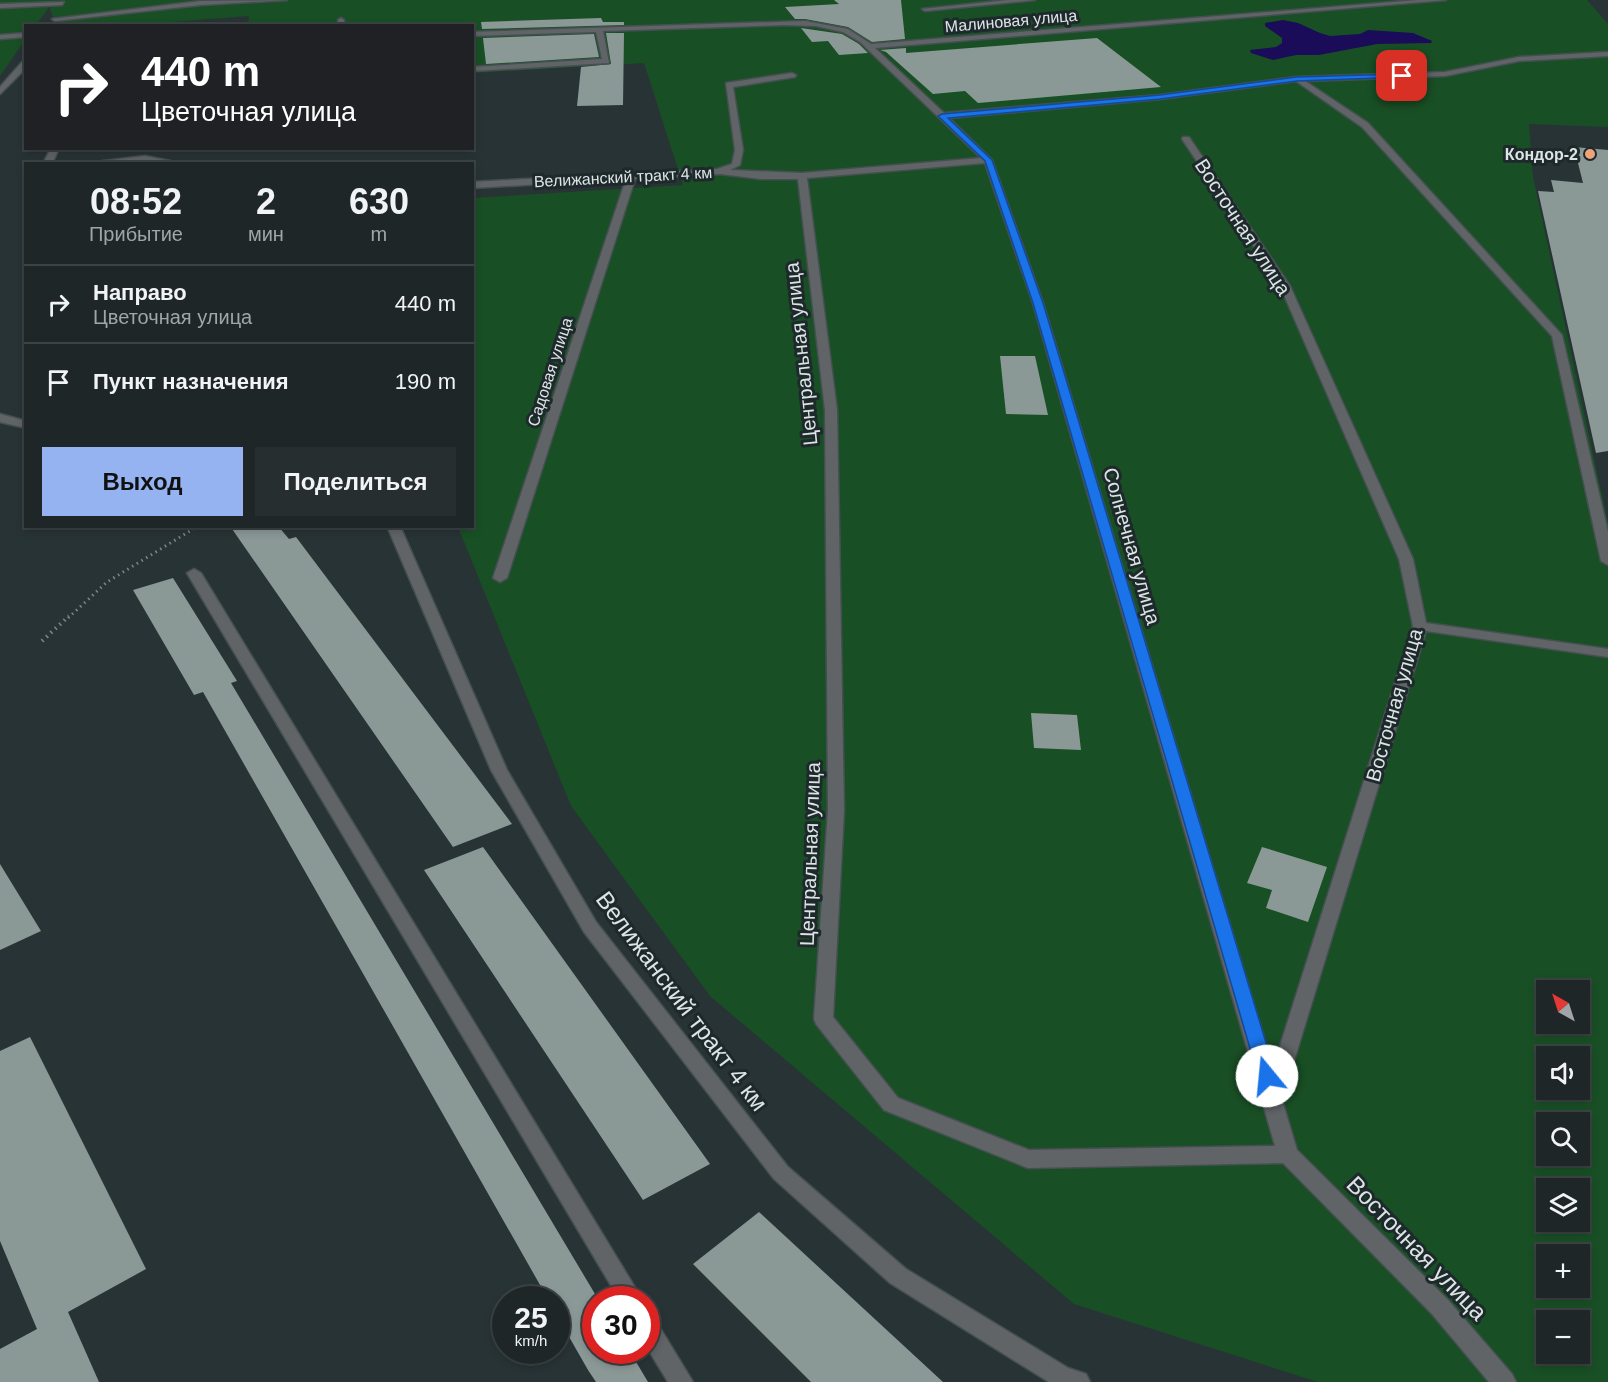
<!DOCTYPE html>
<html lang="ru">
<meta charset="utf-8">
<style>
body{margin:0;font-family:Arial,sans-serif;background:#262e30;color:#f1f3f6;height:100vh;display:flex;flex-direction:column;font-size:22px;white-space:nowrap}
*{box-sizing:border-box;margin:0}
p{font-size:20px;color:#a1a5a8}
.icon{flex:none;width:33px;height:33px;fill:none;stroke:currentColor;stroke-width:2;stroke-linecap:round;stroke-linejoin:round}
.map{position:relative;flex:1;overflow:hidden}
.panel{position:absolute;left:24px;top:162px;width:450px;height:366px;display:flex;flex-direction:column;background:#1e2628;border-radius:0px;box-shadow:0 3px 9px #0003,0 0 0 2px #3c4345}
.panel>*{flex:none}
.top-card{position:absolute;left:24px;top:24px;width:450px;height:126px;border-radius:0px;box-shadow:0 3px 9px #0003,0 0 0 2px #3c4345;background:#202124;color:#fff;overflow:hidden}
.needle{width:39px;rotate:321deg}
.controls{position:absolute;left:1536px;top:980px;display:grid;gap:12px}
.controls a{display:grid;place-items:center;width:54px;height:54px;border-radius:0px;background:#1e2628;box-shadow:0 3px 9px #0003,0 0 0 2px #3c4345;font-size:30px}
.speed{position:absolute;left:492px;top:1286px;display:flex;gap:12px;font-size:30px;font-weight:700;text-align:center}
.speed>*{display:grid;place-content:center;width:78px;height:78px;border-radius:50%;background:#1e2628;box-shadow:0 3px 9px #0003,0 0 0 2px #3c4345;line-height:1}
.speed small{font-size:15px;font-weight:400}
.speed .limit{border:9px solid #d22;background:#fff;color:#111}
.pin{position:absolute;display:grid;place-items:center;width:51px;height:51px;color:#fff;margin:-26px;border-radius:12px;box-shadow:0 3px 9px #0006}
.me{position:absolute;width:66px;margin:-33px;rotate:343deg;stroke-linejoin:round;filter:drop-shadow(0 0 4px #0008)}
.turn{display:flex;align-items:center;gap:21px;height:126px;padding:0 18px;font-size:27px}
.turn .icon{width:78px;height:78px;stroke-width:2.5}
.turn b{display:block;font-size:42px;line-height:51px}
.eta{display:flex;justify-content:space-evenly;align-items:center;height:102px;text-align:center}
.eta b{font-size:36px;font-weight:800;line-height:42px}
.action{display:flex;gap:12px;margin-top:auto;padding:12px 18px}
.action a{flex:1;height:69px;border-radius:0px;background:#95b2f1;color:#111;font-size:24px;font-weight:800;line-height:69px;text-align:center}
.action a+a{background:#262e30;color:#f1f3f6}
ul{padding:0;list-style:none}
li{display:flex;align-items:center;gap:18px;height:78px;padding:0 18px;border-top:2px solid #3c4345}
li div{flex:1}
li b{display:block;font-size:22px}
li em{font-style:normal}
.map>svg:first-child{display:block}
.green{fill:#194f25;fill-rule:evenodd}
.water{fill:#1a0c59}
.building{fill:#8b9996}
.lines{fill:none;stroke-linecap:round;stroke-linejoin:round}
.minor-casing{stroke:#454f52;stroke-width:3}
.path-far1{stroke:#7c8587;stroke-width:3;stroke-dasharray:1.5 4;stroke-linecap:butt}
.path{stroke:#7c8587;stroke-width:4;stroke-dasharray:1.5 4.5;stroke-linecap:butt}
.minor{fill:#606467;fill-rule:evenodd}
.route{fill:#1a73e8;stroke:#114b97;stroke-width:1.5}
.poi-dot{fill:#f0a378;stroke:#1e292c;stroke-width:2}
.labels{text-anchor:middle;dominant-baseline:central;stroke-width:6;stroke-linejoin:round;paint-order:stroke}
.far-street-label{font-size:16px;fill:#dde4e5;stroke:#1e292c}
.far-poi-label{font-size:16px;font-weight:bold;fill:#dde4e5;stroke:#1e292c;text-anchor:end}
.street-label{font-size:20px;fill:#dde4e5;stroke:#1e292c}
.near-street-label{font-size:24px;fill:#dde4e5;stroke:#1e292c}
</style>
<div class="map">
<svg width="1608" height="1382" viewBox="0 0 1608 1382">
<rect width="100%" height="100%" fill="#283336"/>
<path class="green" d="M0 0H1587L1608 24V127L1529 124 1533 177 1608 523V1382H1318L1074 1304 710 996 571 806 458 527 472 526 473 198 683 185 644 63 473 73 472 26 248 25 249 16 133 25 57 26 49 7 36 25 26 26 25 40 0 76ZM1546 990H1580V1023H1546ZM1546 1056H1580V1089H1546ZM1546 1122H1580V1155H1546ZM1546 1188H1580V1221H1546ZM1546 1254H1580V1287H1546ZM1546 1320H1580V1353H1546Z"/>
<path class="water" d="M1283 20 1298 23 1320 33 1330 36 1360 34 1368 30 1413 33 1432 41 1431 43 1377 44 1319 55H1296L1273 60 1251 53 1250 50 1276 47 1282 43V38L1265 26V23Z"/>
<path class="building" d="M834 0H901L905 39 872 42 848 27 805 19H795L785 7 839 4Z
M601 18 603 22H624V25L482 29 481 22Z
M801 28 842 34 859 44 868 53 839 55 828 41 812 42Z
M606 33H624L623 105 577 106 581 67 611 64Z
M594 34 599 57 486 64 483 38Z
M1097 38 1161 87 978 103 965 91 933 94 886 52 880 50 906 48V53Z
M1574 147 1608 150V451L1596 453 1538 191 1554 192 1551 180 1583 183Z
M1000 356H1035L1048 415 1006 414Z
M230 526H278L289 539 296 537 512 824 453 847Z
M173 578 237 681 231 683 598 1299H596V1350H629L648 1382H596L588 1370 556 1314V1299H548L203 692 194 695 133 590Z
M1031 713 1077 715 1081 750 1034 748Z
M483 847 710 1164 643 1200 424 870Z
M1262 847 1327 867 1308 922 1266 908 1272 890 1247 883Z
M0 864 41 931 0 950Z
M30 1037 146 1269 68 1312 99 1382H0V1349L37 1329 0 1241V1051Z
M759 1212 943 1382H811L693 1264Z"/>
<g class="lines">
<g class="minor-casing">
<path id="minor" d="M287 0 201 5 55 21 52 19 201 1Z
M1008 0H1035L925 11 922 9Z
M1418 0H1446L875 48 944 113 1160 95 1297 77 1445 72 1519 57 1608 52V56L1519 61 1445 76 1305 81 1368 123 1562 335 1608 532V565L1601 561 1552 336 1362 127 1296 81 1160 99 949 118 992 160 1043 303 1273 1068 1413 626 1399 559 1280 286 1182 139 1183 137H1189L1290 286 1413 559 1426 623 1608 649V657L1426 631 1282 1100 1297 1150 1448 1300 1512 1374 1516 1382H1489L1432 1314 1283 1163 1028 1168 884 1110 816 1024 814 1019 828 810 825 410 798 179H761L720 174 635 179 507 578 500 582 493 578 626 179 472 188V182L717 169 732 164 735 150 726 83 792 73 796 75 795 77 733 87 743 150 740 165 730 170 802 173 981 158 860 42 843 32 816 26 785 25 603 31 609 63 472 71V67L602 59 596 32 472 36V32L805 21 848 29 871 44ZM985 163 1033 303 1275 1146 1029 1150 898 1098 833 1017 844 810 837 410 807 178Z
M64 2 62 5 0 8V4Z
M341 18 344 20V26H338V20Z
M26 33V37L0 39V35Z
M23 61H26V68L0 94V87Z
M51 148H59L52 164H43Z
M145 156 185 164 145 162 79 164Z
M0 414 26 421V428L0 422Z
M387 526H400L507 770 596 922 788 1167 906 1269 1068 1368 1086 1374 1090 1382H1049L890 1283 774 1179 584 932 491 770Z
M194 569 201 573 642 1299H619L187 573Z
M646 1315 654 1318 693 1382H668L646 1346Z"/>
</g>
<path class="path-far1" d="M68 618 107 582 198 526"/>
<path class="path" d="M42 641 69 616"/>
<use href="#minor" class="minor"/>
</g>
<path class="route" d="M1402 74 1405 77 1297 81 1160 99 948 118 992 160 1043 303 1276 1076 1273 1080 1267 1083 1260 1080 1258 1076 1033 303 985 161 938 116 942 114 1160 95 1297 77Z"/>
<circle class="poi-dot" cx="1590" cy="154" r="6"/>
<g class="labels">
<g class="far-street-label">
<text transform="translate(1011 21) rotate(-5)">Малиновая улица</text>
<text transform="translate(623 177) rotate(-3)">Велижанский тракт 4 км</text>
<text transform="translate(550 372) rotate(-72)">Садовая улица</text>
</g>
<g class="far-poi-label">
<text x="1578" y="154">Кондор-2</text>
</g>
<g class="street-label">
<text transform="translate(1243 227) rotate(57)">Восточная улица</text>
<text transform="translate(801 354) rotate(-96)">Центральная улица</text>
<text transform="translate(1132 546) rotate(74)">Солнечная улица</text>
<text transform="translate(1394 705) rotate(-74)">Восточная улица</text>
<text transform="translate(810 854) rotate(-88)">Центральная улица</text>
</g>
<g class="near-street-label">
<text transform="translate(682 1001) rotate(53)">Велижанский тракт 4 км</text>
<text transform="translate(1417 1248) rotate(46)">Восточная улица</text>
</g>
</g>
</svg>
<div class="controls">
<a><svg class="needle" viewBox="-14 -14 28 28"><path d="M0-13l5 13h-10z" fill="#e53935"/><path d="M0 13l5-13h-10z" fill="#a1a5a8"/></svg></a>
<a><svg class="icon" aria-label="sound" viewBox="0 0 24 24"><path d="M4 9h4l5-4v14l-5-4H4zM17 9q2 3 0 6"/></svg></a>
<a><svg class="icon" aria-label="search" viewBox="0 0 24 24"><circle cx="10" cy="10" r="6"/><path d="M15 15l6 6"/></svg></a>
<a><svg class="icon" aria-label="layers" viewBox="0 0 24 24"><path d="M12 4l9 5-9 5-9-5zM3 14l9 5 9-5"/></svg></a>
<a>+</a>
<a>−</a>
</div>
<div class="speed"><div>25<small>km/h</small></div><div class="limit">30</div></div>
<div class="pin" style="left:1402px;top:76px;background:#d93025"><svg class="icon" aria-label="arrive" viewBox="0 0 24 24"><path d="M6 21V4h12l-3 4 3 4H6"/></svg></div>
<svg class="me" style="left:1267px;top:1076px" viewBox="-20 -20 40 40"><circle r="19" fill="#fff"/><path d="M0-13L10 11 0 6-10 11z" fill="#1a73e8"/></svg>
<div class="top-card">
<div class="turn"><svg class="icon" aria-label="right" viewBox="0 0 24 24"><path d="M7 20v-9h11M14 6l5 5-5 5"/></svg><div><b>440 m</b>Цветочная улица</div></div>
</div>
<section class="panel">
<div class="eta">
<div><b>08:52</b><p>Прибытие</p></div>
<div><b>2</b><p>мин</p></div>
<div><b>630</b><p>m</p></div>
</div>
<ul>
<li><svg class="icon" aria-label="right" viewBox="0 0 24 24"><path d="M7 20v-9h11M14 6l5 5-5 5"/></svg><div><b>Направо</b><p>Цветочная улица</p></div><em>440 m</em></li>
<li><svg class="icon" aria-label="arrive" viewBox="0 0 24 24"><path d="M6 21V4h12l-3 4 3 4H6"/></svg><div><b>Пункт назначения</b></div><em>190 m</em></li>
</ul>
<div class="action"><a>Выход</a><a>Поделиться</a></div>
</section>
</div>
